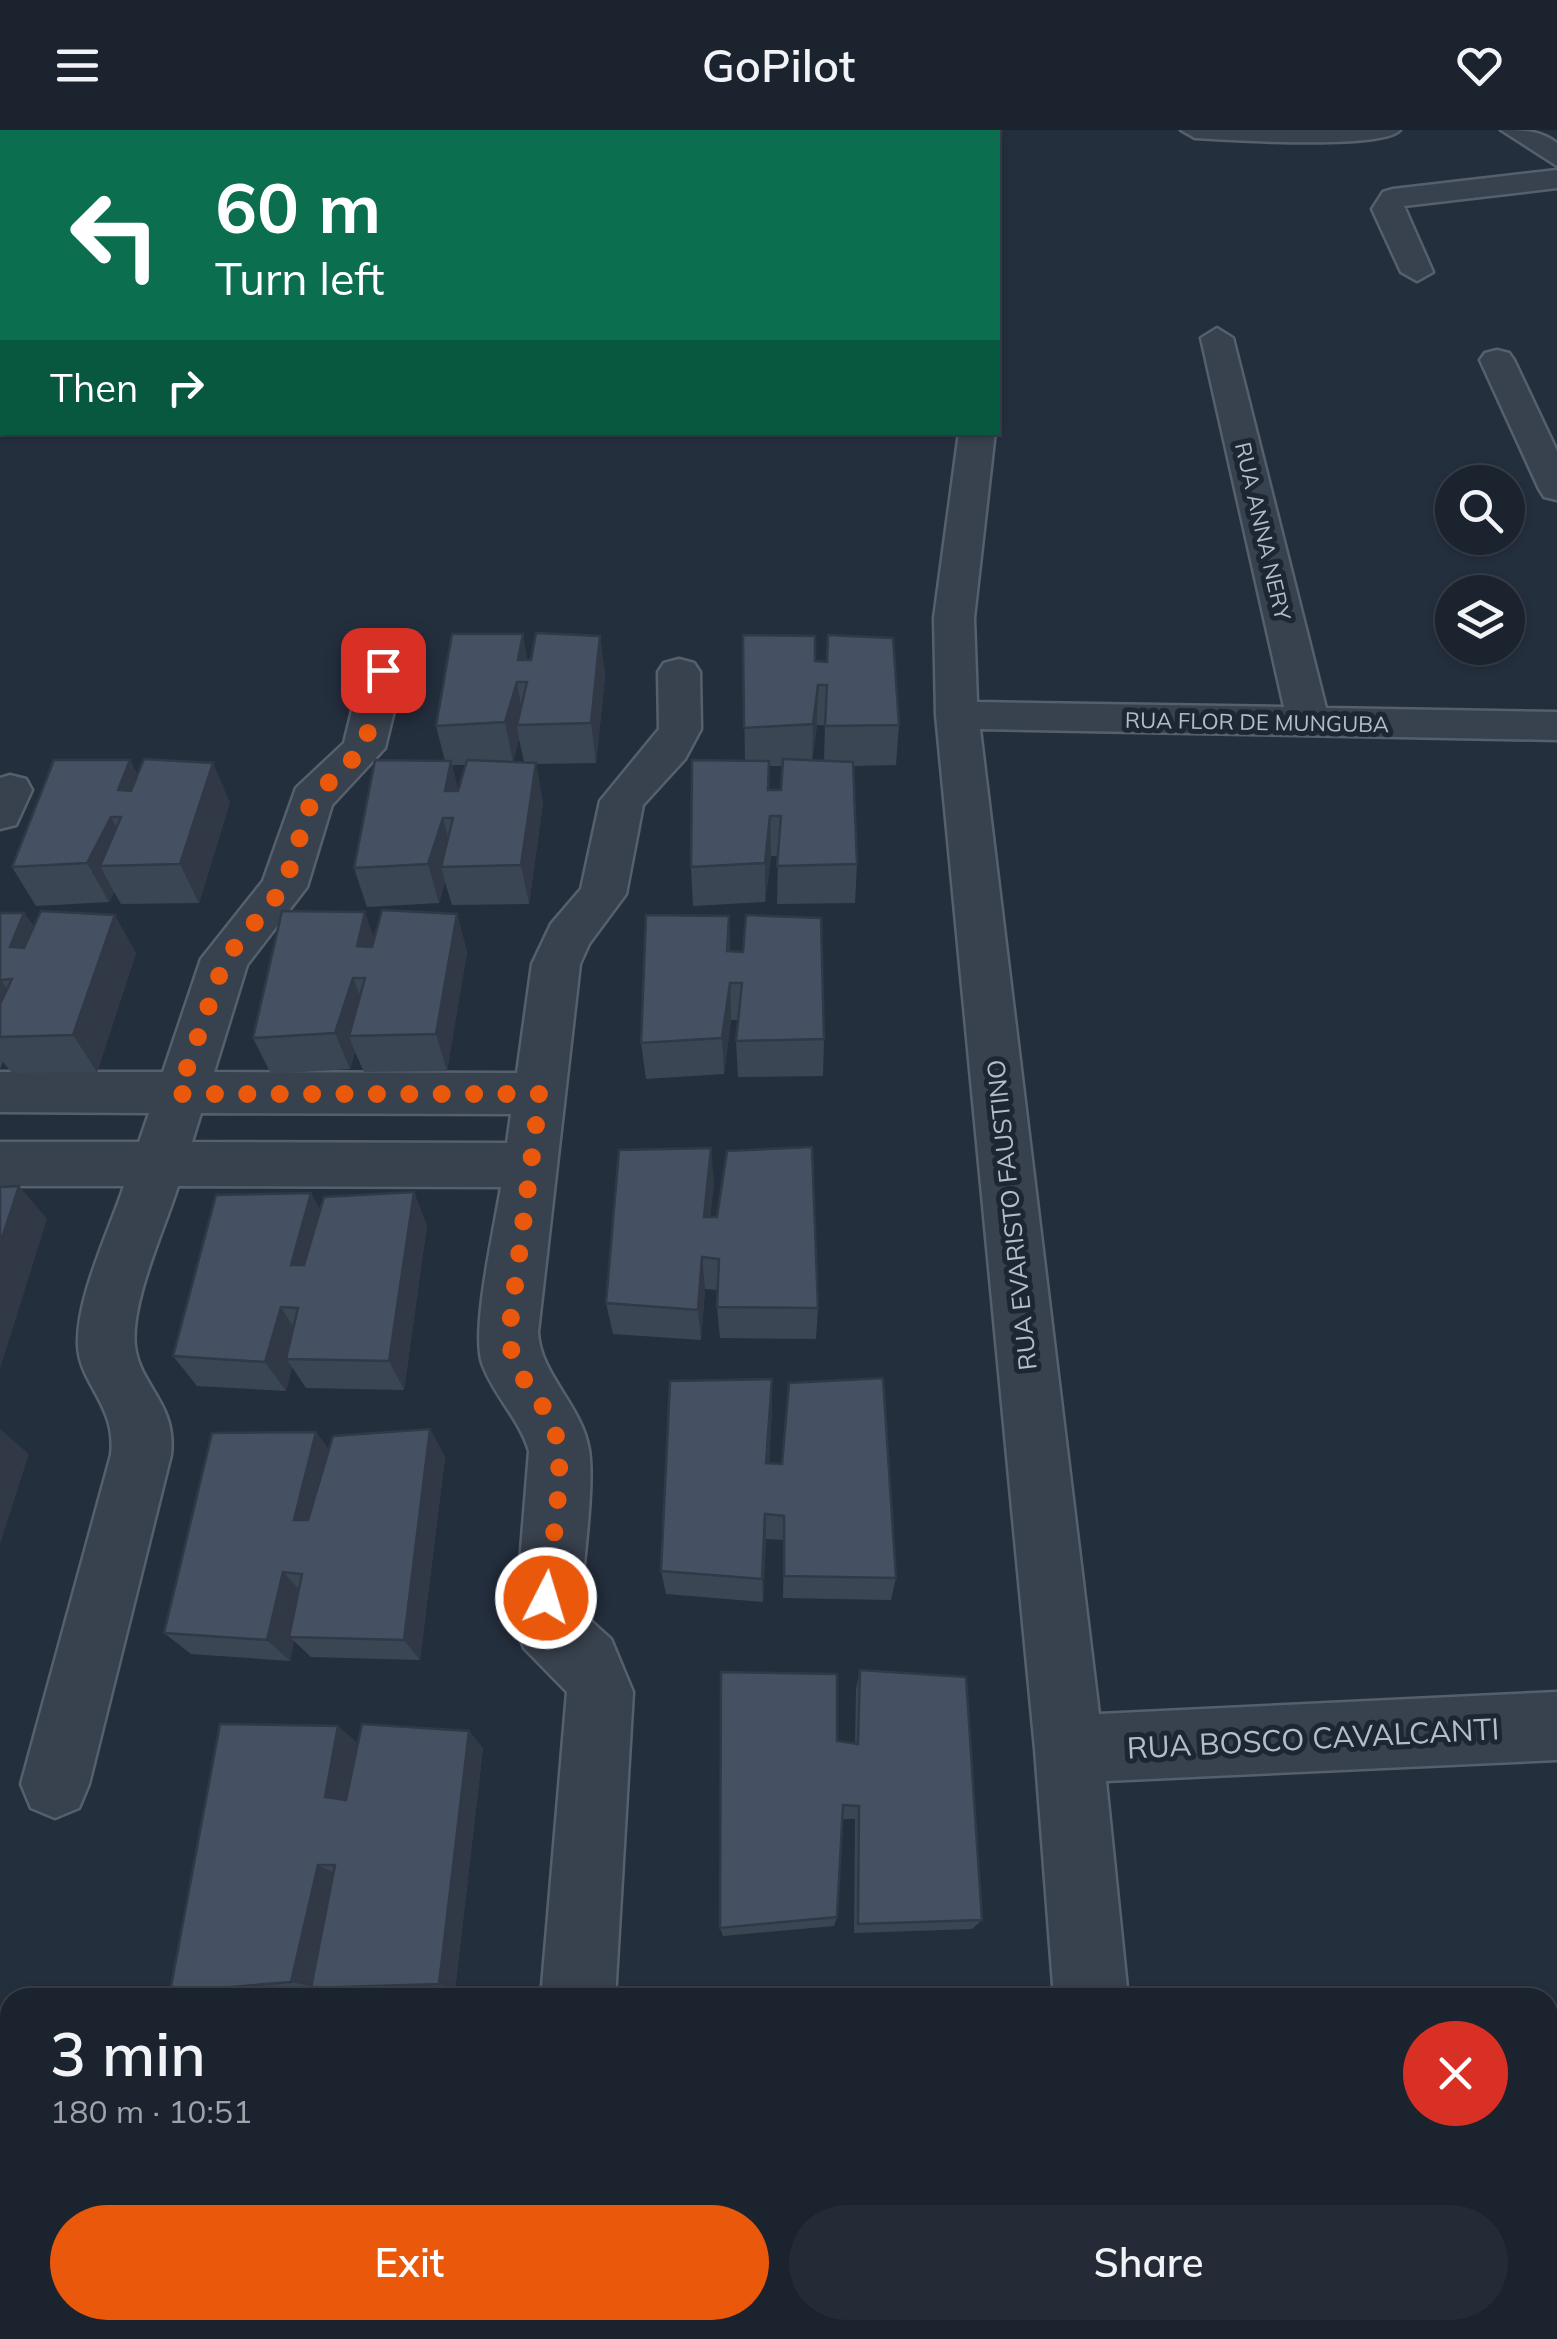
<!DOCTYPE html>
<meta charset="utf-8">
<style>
body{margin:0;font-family:Mulish,sans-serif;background:#242b36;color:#f1f3f6;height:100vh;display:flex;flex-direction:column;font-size:38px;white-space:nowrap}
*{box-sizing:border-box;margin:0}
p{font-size:32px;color:#a0a4aa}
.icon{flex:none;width:55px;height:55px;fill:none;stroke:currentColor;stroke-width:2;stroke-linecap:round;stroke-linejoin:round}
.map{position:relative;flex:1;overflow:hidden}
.panel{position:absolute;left:0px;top:1858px;width:1558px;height:352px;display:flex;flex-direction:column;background:#1b232e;border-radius:30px 30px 0 0;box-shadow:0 2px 8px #0004,0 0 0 2px #39404a}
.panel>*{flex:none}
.top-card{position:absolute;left:0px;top:0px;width:1000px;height:305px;box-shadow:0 2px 8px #0004,0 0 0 2px #39404a;background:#0b6e4f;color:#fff;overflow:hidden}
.controls{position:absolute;left:1435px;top:335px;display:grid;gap:20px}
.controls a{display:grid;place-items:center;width:90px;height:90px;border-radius:50%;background:#1b232e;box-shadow:0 2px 8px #0004,0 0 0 2px #39404a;font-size:50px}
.pin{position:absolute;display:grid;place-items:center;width:85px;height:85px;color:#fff;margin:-42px;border-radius:20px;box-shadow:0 5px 15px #0006}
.me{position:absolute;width:110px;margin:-55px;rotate:5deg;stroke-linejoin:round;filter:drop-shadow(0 0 8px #0008)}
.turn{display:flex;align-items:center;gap:35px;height:210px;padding:0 50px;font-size:45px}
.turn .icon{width:130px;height:130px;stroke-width:2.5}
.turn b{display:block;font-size:70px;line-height:85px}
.then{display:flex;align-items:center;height:95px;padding:0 50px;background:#0003;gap:20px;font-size:38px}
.round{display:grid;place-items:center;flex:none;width:105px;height:105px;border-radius:52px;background:#242b36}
.summary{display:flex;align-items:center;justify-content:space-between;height:170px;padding:0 50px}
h1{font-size:60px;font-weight:600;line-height:75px}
.cta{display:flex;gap:20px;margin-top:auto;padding:20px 50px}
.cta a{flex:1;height:115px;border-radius:60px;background:#ea580c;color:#fff;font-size:40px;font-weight:600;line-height:115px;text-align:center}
.cta a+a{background:#242b36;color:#f1f3f6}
header{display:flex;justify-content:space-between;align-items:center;height:130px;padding:0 50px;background:#1b232e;font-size:45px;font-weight:600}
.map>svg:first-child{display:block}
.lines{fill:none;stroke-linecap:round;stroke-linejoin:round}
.minor-casing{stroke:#565f6c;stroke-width:5}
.minor{fill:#38414e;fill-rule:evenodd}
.wall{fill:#3b4654;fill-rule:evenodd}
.shaded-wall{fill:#303945}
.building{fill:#455162;stroke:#303945;stroke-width:2.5}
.route{stroke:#ea580c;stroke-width:18;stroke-dasharray:0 32.4}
.labels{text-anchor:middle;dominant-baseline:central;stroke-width:10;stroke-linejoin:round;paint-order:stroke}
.far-street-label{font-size:22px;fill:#b4bcc9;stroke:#1d2633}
.street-label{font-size:25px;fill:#b4bcc9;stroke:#1d2633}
.near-street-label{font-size:30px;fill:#b4bcc9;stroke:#1d2633}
</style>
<header><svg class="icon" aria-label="menu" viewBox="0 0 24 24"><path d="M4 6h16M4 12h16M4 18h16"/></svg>GoPilot<svg class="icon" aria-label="heart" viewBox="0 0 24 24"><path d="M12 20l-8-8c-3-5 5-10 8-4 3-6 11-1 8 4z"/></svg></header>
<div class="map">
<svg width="1557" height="2209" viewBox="0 0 1557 2209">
<rect width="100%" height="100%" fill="#242f3e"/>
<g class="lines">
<g class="minor-casing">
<path id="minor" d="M381 0H414L416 2H383Z
M1181 0H1400C1384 20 1227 10 1195 8Z
M1501 0C1523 0 1540 0 1557 13V36Z
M1557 40V58L1404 76 1433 142 1417 151 1401 142 1372 79 1383 62 1393 59Z
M0 160 2 161V180H0Z
M1217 198 1233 208 1326 578 1557 582V610L980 599 1099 1584 1557 1562V1630L1106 1651 1128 1868H1054L1035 1619 936 585 934 488 959 302H995L974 488 977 572 1284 577 1201 208Z
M1497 220 1509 223 1514 230 1557 321V370L1544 367 1539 359 1480 230 1485 223Z
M0 254H2V274H0Z
M383 527 398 531 404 540 385 618 332 675 307 757 247 835 214 942 517 943 532 834 551 794 581 759 600 671 659 599 658 542 664 533 679 529 694 533 700 542 701 599 685 629 643 675 626 764 589 814 580 834 538 1202C540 1245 582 1275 589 1320 595 1358 582 1439 580 1481L611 1509 633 1562 615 1868H541L567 1562 524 1518 515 1495 529 1321C519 1288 493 1265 482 1233 471 1199 495 1096 501 1057L178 1056C165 1098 130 1173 135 1216 140 1257 177 1273 171 1325L89 1654 79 1678 55 1688 31 1678 21 1654 111 1325C117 1275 79 1254 78 1215 76 1169 109 1101 124 1056H0V1012H139L149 983 0 982V942H163L201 829 263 751 296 658 344 613 362 540 368 531ZM201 983 511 984 507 1013 192 1012Z
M10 645 26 649 32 660 16 695 0 699V648Z
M514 2200H596L595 2209H513Z
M1080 2200H1162L1163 2209H1081Z"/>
</g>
<use href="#minor" class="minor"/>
</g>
<path class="wall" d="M743 505 815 531 899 595 896 635 853 636 857 734 855 773 777 774 778 726H771L765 772 693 776 691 737 745 630ZM817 595H825L824 631 812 630ZM769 636H783L781 660H769Z
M600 506 605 546 596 633 536 634 543 673 529 774 452 775 445 752 439 773 367 777 354 738 445 631 436 596 527 530H531ZM519 609 524 632H513ZM452 635H465L458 661Z
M130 630 138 646 230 672 199 773 121 774 114 762 109 772 36 776 12 737Z
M0 783H24L34 797 136 823 97 942 12 943 3 932 0 939Z
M457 784 467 822 447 941 364 942 355 922 350 939 271 944 253 908 375 809Z
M729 786 730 821 824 909 823 946 738 947 736 911 738 890H731L724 944 646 949 641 913Z
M714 1052 710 1087 818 1178 816 1209 720 1208 717 1177 718 1160 705 1159 701 1210 613 1204 606 1173Z
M311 1063 320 1081 427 1095 404 1260 306 1258 292 1237 286 1261 197 1256 173 1226Z
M772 1278 769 1333 896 1448 891 1470 783 1468 784 1410 766 1409 763 1472 666 1464 661 1441Z
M430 1299 445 1327 420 1530 311 1527 294 1511 290 1531 191 1524 164 1503 316 1302 329 1320Z
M860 1540 982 1790 972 1799 854 1803 855 1689H842L837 1787 834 1796 723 1806 720 1798 837 1611 855 1613 856 1559Z
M469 1601 483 1618 455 1860 334 1864 311 1858 201 1868 170 1862 358 1613Z
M859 2200H1008L1009 2209H860Z"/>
<path class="shaded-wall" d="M523 504 530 545 518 530Z
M600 506 605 546 596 633 591 593Z
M517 552 524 593 517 595 519 609 513 632 505 592Z
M818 555 817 595 812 634 813 594Z
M130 630 149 670 118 660Z
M451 631 461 671 445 661Z
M213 633 230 672 199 773 180 734Z
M536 633 543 673 529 774 521 735Z
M770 686 771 726 765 772V733Z
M111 687 131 726 100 736 114 762 109 772 87 733Z
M443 688 453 727 441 737 445 752 439 773 428 734Z
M365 782 378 820 357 816Z
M24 783 49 821 10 817Z
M457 784 467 822 447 941 436 904Z
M115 785 136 823 97 942 73 905Z
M729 786 731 890 724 944 722 908Z
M353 848 367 885 349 906 355 922 350 939 335 903Z
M0 849 26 886 0 907Z
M711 1018 714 1052 707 1120 704 1087Z
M19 1056 47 1089 0 1239V1114Z
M414 1062 427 1095 404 1260 389 1231Z
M311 1063 328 1096 309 1167 291 1135Z
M702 1127 705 1159 701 1210 698 1180Z
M281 1177 300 1208 286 1229 292 1237 286 1261 265 1232Z
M772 1249V1278L767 1359 766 1333Z
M0 1299 29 1324 0 1414Z
M430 1299 445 1327 420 1530 404 1510Z
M316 1302 335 1329 314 1415 294 1390Z
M765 1384 766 1409 763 1472 762 1449Z
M283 1442 304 1465 289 1507 294 1511 290 1531 267 1510Z
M338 1596 358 1613 346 1681 325 1667Z
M469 1601 483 1618 455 1860 439 1854Z
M318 1735 340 1746 315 1857 291 1852Z"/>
<path class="building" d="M536 503 600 506 591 593 517 595 527 552H517L505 592 436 596 452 504H523L518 530H531Z
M743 505 815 506V531L827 532 828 505 893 508 899 595 825 596 827 555H818L813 594 744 598Z
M144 629 213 633 180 734 100 736 121 687H111L87 733 12 737 54 630H130L118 660 131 661Z
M783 629 853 632 857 734 777 736 781 686H770L765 733 691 737 692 630 769 631 768 660H781Z
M375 630 451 631 445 661H458L467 630 536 633 521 735 441 737 453 688H443L428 734 354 738Z
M382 780 457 784 436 904 349 906 365 848H353L335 903 253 908 282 781 365 782 357 816 372 817Z
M41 781 115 785 73 905 0 907V874L12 849 0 850V783H24L10 817 24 818Z
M646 785 729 786 727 821 743 822 746 785 821 788 824 909 736 911 742 853H730L722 908 641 913Z
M812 1017 818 1178 717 1177 719 1129 702 1127 698 1180 606 1173 619 1020 711 1018 704 1087H717L727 1021Z
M19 1056 0 1114V1057Z
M414 1062 389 1231 286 1229 298 1178 281 1177 265 1232 173 1226 216 1065 311 1063 291 1135H304L324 1067Z
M883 1248 896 1448 784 1446V1386L765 1384 762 1449 661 1441 670 1251 772 1249 766 1333 782 1334 789 1253Z
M430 1299 404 1510 289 1507 302 1444 283 1442 267 1510 164 1503 212 1303 316 1302 294 1390H308L333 1306Z
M860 1540 966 1547 982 1790 858 1794 859 1676 843 1675 837 1787 720 1798 721 1542 837 1544V1611L858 1614Z
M220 1594 338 1596 325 1667 346 1670 362 1594 469 1601 439 1854 311 1858 335 1735H318L291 1852 170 1862Z
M703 2200H836V2209H703Z
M864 2200H1008L1009 2209H864Z"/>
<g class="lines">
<path class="route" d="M383 540 364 618 312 669 284 757 225 829 178 964H540L509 1202C511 1253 545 1263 556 1306 566 1340 550 1428 546 1468"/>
</g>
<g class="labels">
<g class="far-street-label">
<text transform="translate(1263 401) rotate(77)">RUA ANNA NERY</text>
<text transform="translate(1257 592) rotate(1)">RUA FLOR DE MUNGUBA</text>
</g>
<g class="street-label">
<text transform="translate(1011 1085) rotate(-96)">RUA EVARISTO FAUSTINO</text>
</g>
<g class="near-street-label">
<text transform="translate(1313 1608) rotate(-3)">RUA BOSCO CAVALCANTI</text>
</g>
</g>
</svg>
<div class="controls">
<a><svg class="icon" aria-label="search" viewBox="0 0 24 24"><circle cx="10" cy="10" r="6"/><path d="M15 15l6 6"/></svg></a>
<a><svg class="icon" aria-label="layers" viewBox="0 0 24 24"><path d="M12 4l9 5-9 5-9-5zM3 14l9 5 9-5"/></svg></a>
</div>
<div class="pin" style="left:383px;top:540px;background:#d93025"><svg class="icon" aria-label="arrive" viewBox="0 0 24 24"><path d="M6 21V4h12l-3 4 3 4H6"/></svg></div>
<svg class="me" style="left:546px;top:1468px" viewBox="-20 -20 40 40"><circle r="17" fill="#ea580c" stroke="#fff" stroke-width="3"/><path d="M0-11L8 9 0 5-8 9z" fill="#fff"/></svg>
<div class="top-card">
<div class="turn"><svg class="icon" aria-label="left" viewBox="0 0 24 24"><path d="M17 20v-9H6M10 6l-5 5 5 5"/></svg><div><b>60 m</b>Turn left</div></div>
<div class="then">Then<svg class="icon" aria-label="right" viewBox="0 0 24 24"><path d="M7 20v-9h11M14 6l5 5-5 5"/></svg></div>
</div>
<section class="panel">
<div class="summary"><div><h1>3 min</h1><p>180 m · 10:51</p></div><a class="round" style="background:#d93025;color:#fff"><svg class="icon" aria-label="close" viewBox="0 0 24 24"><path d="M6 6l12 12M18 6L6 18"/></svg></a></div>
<div class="cta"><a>Exit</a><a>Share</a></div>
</section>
</div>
